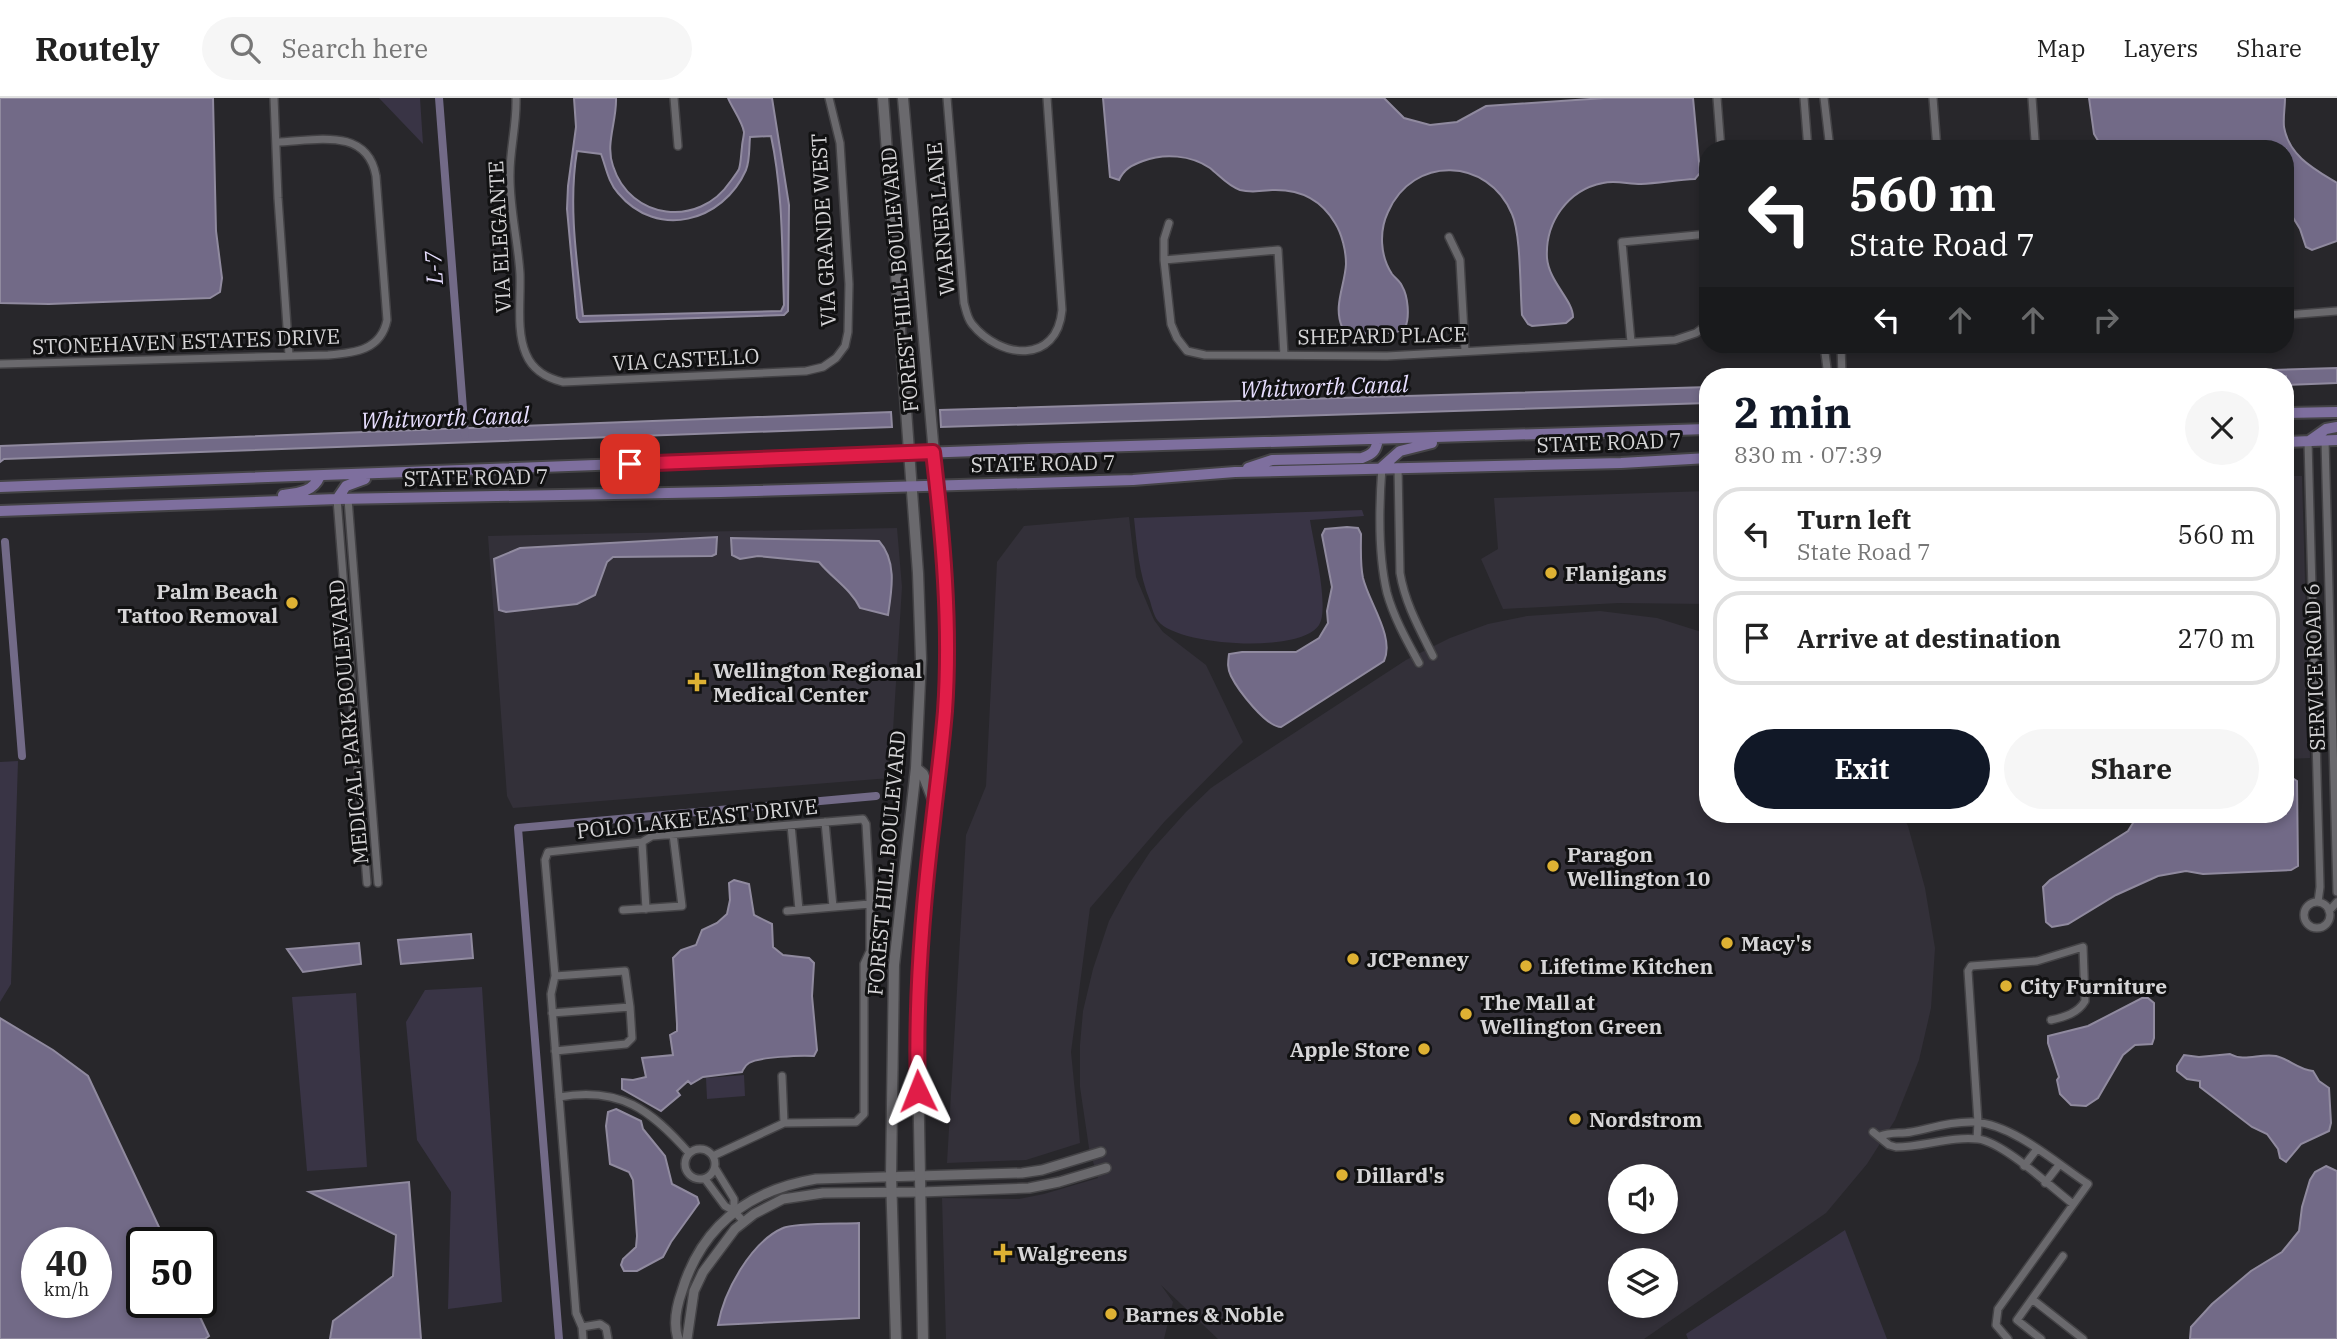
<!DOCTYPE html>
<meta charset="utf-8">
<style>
body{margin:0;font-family:"IBM Plex Serif",serif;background:#f6f6f6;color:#222;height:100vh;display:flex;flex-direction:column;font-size:26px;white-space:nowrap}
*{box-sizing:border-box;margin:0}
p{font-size:23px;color:#767676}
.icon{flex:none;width:38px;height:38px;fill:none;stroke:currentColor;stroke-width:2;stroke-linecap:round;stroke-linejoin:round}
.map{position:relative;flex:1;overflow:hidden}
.drawer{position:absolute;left:1699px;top:270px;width:595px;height:455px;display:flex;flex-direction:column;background:#fff;border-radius:28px;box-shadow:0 4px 10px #0003}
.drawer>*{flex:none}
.top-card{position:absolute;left:1699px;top:42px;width:595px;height:214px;border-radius:28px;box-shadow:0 4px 10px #0003;background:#202124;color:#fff;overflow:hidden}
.fabs{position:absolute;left:1608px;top:1066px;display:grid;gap:14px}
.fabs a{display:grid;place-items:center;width:70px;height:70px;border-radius:50%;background:#fff;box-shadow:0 4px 10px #0003;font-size:35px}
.speed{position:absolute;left:21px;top:1129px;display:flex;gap:14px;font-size:35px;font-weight:700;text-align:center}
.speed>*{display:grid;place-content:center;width:91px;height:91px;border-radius:50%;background:#fff;box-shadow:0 4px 10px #0003;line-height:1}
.speed small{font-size:18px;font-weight:400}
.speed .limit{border:4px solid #111;border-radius:10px;background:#fff;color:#111}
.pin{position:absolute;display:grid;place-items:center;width:60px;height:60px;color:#fff;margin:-30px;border-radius:14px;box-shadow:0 4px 10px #0006}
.me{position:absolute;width:77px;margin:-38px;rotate:358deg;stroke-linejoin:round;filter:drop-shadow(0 0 5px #0008)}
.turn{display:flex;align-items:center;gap:24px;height:147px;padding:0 35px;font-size:32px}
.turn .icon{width:91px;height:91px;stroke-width:2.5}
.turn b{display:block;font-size:49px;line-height:60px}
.lanes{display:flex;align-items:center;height:66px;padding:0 35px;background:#0003;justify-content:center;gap:35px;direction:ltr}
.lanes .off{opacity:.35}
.round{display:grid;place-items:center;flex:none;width:74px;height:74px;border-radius:37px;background:#f6f6f6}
.summary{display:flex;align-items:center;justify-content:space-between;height:119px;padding:0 35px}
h1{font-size:42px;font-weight:700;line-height:52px;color:#111827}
.button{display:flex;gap:14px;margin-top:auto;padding:14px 35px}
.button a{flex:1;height:80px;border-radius:42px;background:#111827;color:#fff;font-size:28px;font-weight:700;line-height:80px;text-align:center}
.button a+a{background:#f6f6f6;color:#222}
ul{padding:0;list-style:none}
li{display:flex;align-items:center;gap:21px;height:94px;margin:0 14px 10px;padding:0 21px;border:4px solid #e0e0e0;border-radius:28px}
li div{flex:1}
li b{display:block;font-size:26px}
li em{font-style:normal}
header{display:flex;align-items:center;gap:42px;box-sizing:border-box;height:98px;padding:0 35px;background:#fff;border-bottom:2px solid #e0e0e0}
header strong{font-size:33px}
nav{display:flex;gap:38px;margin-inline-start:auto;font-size:24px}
.search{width:490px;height:63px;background:#f6f6f6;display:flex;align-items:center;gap:18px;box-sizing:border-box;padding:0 24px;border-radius:38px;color:#767676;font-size:26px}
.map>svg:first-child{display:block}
.built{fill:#333039;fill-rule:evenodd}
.green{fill:#393445}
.water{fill:#726a87;stroke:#908a9f;stroke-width:2;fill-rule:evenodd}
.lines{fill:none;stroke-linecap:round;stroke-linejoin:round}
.canal{stroke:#726a87;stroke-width:8}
.minor-casing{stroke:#444346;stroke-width:10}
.tertiary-casing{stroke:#444346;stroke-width:12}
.secondary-casing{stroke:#444346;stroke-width:13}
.primary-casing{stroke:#444346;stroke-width:14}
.minor{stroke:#6a696d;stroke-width:7}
.tertiary{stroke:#6a696d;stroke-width:9}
.secondary{stroke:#6a696d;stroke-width:10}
.primary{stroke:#7e6f9e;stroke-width:10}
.route-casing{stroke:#92132f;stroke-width:18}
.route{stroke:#e11d48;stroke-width:12}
.poi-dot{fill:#deb133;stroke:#111112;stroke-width:2.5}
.labels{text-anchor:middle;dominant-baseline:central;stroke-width:6;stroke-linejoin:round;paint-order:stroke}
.street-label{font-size:21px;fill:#d6d5d7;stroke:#111112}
.poi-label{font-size:21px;font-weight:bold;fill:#d6d5d7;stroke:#111112;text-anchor:start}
.water-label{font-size:23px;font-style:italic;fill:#e7defe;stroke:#111112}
</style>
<header>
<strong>Routely</strong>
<div class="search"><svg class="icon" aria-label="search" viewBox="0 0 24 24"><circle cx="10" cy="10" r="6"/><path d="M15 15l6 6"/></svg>Search here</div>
<nav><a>Map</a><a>Layers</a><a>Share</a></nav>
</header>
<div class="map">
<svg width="2337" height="1241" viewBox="0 0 2337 1241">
<rect width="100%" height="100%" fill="#28272b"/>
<path class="built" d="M2286 378H2302L2310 660 2286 661Z
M1708 393V506L1619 505 1503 511 1481 461 1498 451 1494 400Z
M1129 419 1136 479 1154 522 1163 534 1206 567 1243 644 1165 723 1090 810 1071 954 1080 1045 1026 1062 947 1065 966 737 986 688 997 464 1024 428Z
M897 430 902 489 890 680 513 710 507 698 488 438Z
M1600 513 1657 520 1708 536V716H1902L1908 728 1925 790 1935 850 1931 910 1919 962 1895 1022 1867 1066 1826 1115 1644 1241H1218L1161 1187 1173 1204 1164 1241H946L942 1100 1019 1101 1044 1096 1098 1080 1089 1050 1080 989V947L1083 913 1093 871 1109 823 1129 786 1150 754 1186 714 1211 690 1239 671 1406 562 1450 540 1488 526 1527 518ZM1620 1078H1666V1124H1620ZM1620 1162H1666V1208H1620Z"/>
<path class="green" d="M379 0H420L423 46Z
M1362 412 1364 418 1310 422C1313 443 1330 510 1319 527 1301 556 1177 548 1158 523 1154 518 1152 510 1150 503 1139 476 1137 449 1134 420Z
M18 663 11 886 0 904V664Z
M482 889 502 1204 448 1211 451 1094 417 1042 406 924 425 892Z
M356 895 367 1069 307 1073 292 899Z
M744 977 745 998 707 1001 706 980Z
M1845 1132 1887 1241H1688L1686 1236Z"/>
<path class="water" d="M0 0H213L216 133 222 180 220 194 210 200 49 206 0 205Z
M574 0H616C617 23 605 46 613 68 630 122 699 130 730 84 733 80 737 75 739 71 741 65 741 56 742 49 742 45 744 38 744 34 742 23 732 10 728 0H772L789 107 788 213 784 217 580 224 577 220 567 111 568 88 576 29ZM771 38C783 94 782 151 784 207L781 213 583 218C577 165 568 107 577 53L601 56C606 69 608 84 618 95 657 142 723 124 746 72 750 62 749 49 750 39Z
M1103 0H1384L1404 20 1430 27 1457 24 1486 8 1605 0H1693L1700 75 1695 81C1677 82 1659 85 1641 86 1628 86 1615 82 1603 85 1567 92 1545 125 1547 160 1549 184 1573 202 1573 219L1566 225 1532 228 1528 226 1522 217C1520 192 1521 136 1512 116 1488 59 1413 57 1388 114 1379 133 1380 158 1392 176 1395 180 1400 183 1402 188 1408 198 1410 219 1405 230 1395 238 1352 238 1342 229 1333 208 1345 187 1346 166 1346 153 1342 136 1335 125 1321 101 1299 91 1272 92 1261 93 1251 95 1240 92 1228 88 1220 78 1210 70 1191 57 1164 55 1143 63 1132 67 1124 71 1119 82L1110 79Z
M2089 0H2285C2285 10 2283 19 2284 29 2289 58 2314 71 2337 85V143L2312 152 2306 149 2300 131 2286 108V51H2103L2094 36Z
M2337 270V285L2286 287V278H2064Z
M1708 289V305L941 329 940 312Z
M891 314 892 329 4 361 0 364V348Z
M1347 429 1358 430 1361 436C1361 450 1360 466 1363 480 1369 505 1395 539 1384 563L1281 629C1266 629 1238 592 1231 578 1227 570 1228 564 1229 556L1242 554H1296L1319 540 1328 525 1327 513 1332 489 1322 437 1325 431Z
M717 439 716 456 712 458 613 459 607 464 595 497 577 506 506 514 499 512 494 461 520 450Z
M731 440 879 443C897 463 892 491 888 517L860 510C851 491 832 480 819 464L758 458 740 461 732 457Z
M2286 676 2297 683 2298 768 2291 772 2203 776 2186 773 2158 778 2116 797 2068 826 2052 829 2046 824 2043 789 2050 782 2128 733 2138 717 2286 716Z
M734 782 749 786 754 817 772 826 773 849 783 857 809 860 814 865 812 898 817 952 814 958C801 957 759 959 749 965 744 968 744 970 742 974L703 979 691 986 688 983 677 993 680 997 661 1013 622 991V981L633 982 646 979 642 960 673 957 670 937 677 933V926L673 860 681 852 696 847 702 832 717 825 727 816 730 802 729 785Z
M471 836 473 860 401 866 398 842Z
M359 845 361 866 303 874 287 851Z
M2142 900H2148L2154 905V940L2152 946 2135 947 2123 957 2098 1000 2086 1008 2071 1007 2060 996 2057 982 2059 979 2048 945V938L2088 928Z
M0 920 53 952 88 978 166 1144H142V1204H193L209 1238 205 1241H0ZM37 1144H96V1204H37Z
M2230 956C2244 964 2260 955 2276 958 2289 961 2299 972 2313 973L2319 983 2329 990 2331 1025 2329 1033 2301 1046 2286 1064 2280 1060 2278 1051 2267 1036 2252 1029 2200 989V983L2187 981 2177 973V968L2184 957 2199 959Z
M616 1011 641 1023 643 1031 665 1058 672 1086 697 1099 699 1105 671 1144 663 1159 637 1173H624L621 1167 623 1161 636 1149 637 1138 633 1082 629 1074 610 1066 606 1028 608 1014Z
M2326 1068 2337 1073V1241H2190L2191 1229 2212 1206 2251 1173 2282 1154 2299 1133 2302 1109 2310 1082 2315 1074Z
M409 1084 421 1241H330L333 1223 393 1178 396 1137 309 1094Z
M859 1125V1220L718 1227C724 1193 751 1144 783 1130 793 1125 844 1126 859 1125Z"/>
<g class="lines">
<path class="canal" d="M439 0 465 337
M5 444 22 658
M559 1241 518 730 876 698"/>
<g class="minor-casing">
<path id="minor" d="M274 0 278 100 289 257
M516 0C517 25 510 50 510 75 509 108 518 143 520 176 521 202 516 233 526 256 533 273 547 280 563 284L806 273 823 269 836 260 845 248 848 234 849 186 840 45 829 0
M674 0 678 48
M947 0 964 205C966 212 967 220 972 226 1000 261 1057 267 1062 212L1047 0
M1717 0 1721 51
M1804 0 1808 51
M1824 0 1830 51
M1933 0 1937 51
M2032 0 2035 42 2038 51
M1169 125 1164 141V162L1171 226 1177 240 1187 253 1205 257 1387 258 1675 242 1696 235 1708 226
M1449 139 1460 162 1465 253
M1164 162 1278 152 1284 257
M2286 217 2337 213
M1631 244 1622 144 1708 136
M1824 247 1828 278
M1841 247 1842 278
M0 266 328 257C355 255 381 252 387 222L376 78C367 28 314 43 276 44
M2325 342 2337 794
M2308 343 2320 789 2318 804
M1382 369C1379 408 1378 457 1387 495 1394 520 1407 543 1419 565
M1398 369 1400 475C1405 505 1419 530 1433 558
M337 401 367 785
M348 401 378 785
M825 724 833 809
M791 727 799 812
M642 744 646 811
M2304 817a13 13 0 1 1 26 0a13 13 0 1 1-26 0Z
M623 812 682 808 673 736
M787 813 870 806
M2329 813 2337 804
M555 878 625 873 630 909 632 940 626 946 555 953
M552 915 630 909
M782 978 784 1025
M559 999C620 988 651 1012 689 1055
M1873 1034 1889 1047 1896 1049C1923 1049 1951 1038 1978 1041 2003 1044 2051 1089 2073 1106
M1880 1038C1891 1034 1900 1036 1911 1034 1932 1030 1953 1023 1975 1024 2014 1027 2056 1065 2088 1086L1998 1211 1996 1227 2008 1241
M1977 1041 1978 1024 1968 873 1971 868 2037 863 2083 849 2085 903C2078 915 2065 919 2051 922
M685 1066a15 15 0 1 1 30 0a15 15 0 1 1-30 0Z
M2024 1068 2037 1051
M715 1070 734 1101V1113
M705 1081 725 1108 734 1113 744 1124
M2045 1085 2059 1067
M2063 1158 2032 1201 2083 1241
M2032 1201 2017 1222 2041 1241
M582 1229 600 1226 606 1230 608 1241
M583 1241 582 1229 576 1215 551 896 555 878 545 762 548 754 642 744 652 738 863 721 866 726 870 795V853L864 866V1016L856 1024 784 1025 713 1058"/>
</g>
<g class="tertiary-casing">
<path id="tertiary" d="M678 1241C673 1226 677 1207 682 1193 702 1127 750 1092 816 1081L1022 1075 1042 1072 1101 1054
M687 1241 694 1193 703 1174 735 1131 754 1116 783 1101 823 1095 921 1094 1029 1090 1059 1084 1106 1070"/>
</g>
<g class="secondary-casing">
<path id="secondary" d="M883 0 918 475 921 561 916 670 894 867 891 1078 896 1241
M903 0 945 482 947 568 945 613 923 828 917 917 923 1241
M916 670 923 676 933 702"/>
</g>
<g class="primary-casing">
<path id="primary" d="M2286 315 2337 314
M2309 343 2326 331 2337 329
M2286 344 2337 342
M1382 369 1400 353 1432 345
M1248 370 1272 362 1362 360C1373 356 1376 353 1378 341
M0 389 1029 351 1708 331
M283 397C299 395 313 394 320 378
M337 401 346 388 365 381
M0 413 337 401 721 394 1133 382 1235 374 1621 365 1708 360"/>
</g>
<use href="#minor" class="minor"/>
<use href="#tertiary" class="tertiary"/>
<use href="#secondary" class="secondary"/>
<use href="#primary" class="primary"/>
</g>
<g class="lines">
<g class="route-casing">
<path id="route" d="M630 366 933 354C943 439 951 527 945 613 942 650 937 687 933 723 922 813 915 903 918 993"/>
</g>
<use href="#route" class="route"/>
</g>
<g class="poi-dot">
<circle cx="1551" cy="475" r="7"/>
<circle cx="292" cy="505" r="7"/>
<path d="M693.5 573.5h7v7h7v7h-7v7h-7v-7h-7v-7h7z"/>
<circle cx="1553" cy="768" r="7"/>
<circle cx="1727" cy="845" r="7"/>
<circle cx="1353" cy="861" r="7"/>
<circle cx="1526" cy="868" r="7"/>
<circle cx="2006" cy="888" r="7"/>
<circle cx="1466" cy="916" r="7"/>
<circle cx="1424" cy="951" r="7"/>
<circle cx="1575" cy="1021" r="7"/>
<circle cx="1342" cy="1077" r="7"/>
<path d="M999.5 1144.5h7v7h7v7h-7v7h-7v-7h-7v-7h7z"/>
<circle cx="1111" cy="1216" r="7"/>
</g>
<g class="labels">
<g class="street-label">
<text transform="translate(940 121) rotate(-95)">WARNER LANE</text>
<text transform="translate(823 132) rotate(-93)">VIA GRANDE WEST</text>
<text transform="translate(499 139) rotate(-93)">VIA ELEGANTE</text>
<text transform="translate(899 182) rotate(-95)">FOREST HILL BOULEVARD</text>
<text transform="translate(1382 237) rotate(-1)">SHEPARD PLACE</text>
<text transform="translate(186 243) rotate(-2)">STONEHAVEN ESTATES DRIVE</text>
<text transform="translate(686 261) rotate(-3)">VIA CASTELLO</text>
<text transform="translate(1609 344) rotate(-2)">STATE ROAD 7</text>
<text transform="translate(1043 365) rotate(-1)">STATE ROAD 7</text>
<text transform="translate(476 379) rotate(-1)">STATE ROAD 7</text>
<text transform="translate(2314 569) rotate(-92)">SERVICE ROAD 6</text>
<text transform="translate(348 624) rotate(-95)">MEDICAL PARK BOULEVARD</text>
<text transform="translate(697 720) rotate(-6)">POLO LAKE EAST DRIVE</text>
<text transform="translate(886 765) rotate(-85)">FOREST HILL BOULEVARD</text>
</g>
<g class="poi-label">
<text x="1565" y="475">Flanigans</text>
<text x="278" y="493" text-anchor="end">Palm Beach<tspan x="278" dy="24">Tattoo Removal</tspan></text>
<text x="713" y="572">Wellington Regional<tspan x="713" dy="24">Medical Center</tspan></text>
<text x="1567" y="756">Paragon<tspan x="1567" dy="24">Wellington 10</tspan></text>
<text x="1741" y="845">Macy's</text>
<text x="1367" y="861">JCPenney</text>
<text x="1540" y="868">Lifetime Kitchen</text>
<text x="2020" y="888">City Furniture</text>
<text x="1480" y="904">The Mall at<tspan x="1480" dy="24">Wellington Green</tspan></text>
<text x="1410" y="951" text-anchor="end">Apple Store</text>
<text x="1589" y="1021">Nordstrom</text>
<text x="1356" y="1077">Dillard's</text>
<text x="1017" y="1155">Walgreens</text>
<text x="1125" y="1216">Barnes &amp; Noble</text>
</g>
<g class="water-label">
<text transform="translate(433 170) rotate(-94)">L-7</text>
<text transform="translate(1324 288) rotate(-2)">Whitworth Canal</text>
<text transform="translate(445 319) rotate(-2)">Whitworth Canal</text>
</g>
</g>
</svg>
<div class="fabs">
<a><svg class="icon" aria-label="sound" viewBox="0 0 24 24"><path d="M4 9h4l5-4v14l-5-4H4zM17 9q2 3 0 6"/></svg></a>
<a><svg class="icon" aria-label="layers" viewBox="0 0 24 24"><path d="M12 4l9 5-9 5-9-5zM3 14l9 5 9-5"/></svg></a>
</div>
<div class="speed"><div>40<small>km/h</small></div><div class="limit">50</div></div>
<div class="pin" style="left:630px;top:366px;background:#d93025"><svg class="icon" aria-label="arrive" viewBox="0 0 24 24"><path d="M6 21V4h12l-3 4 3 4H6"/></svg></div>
<svg class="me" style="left:918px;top:993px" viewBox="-20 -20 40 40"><path d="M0-17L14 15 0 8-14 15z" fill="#e11d48" stroke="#fff" stroke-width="4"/></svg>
<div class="top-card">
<div class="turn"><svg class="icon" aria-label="left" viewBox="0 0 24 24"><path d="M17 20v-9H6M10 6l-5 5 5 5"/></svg><div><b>560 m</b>State Road 7</div></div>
<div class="lanes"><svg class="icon" aria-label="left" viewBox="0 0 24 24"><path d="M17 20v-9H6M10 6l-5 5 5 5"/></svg><svg class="icon off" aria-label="ahead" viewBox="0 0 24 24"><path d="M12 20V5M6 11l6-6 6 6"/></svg><svg class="icon off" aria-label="ahead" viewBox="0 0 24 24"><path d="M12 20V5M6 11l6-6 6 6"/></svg><svg class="icon off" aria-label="right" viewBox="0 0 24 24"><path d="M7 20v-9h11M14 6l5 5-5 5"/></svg></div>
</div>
<section class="drawer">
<div class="summary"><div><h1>2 min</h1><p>830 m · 07:39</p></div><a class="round"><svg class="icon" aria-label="close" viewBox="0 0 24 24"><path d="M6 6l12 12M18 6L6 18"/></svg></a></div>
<ul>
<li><svg class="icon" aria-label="left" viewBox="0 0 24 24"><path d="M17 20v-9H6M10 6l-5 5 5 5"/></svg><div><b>Turn left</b><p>State Road 7</p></div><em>560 m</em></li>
<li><svg class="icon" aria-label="arrive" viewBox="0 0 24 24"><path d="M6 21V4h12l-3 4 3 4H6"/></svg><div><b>Arrive at destination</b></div><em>270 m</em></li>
</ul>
<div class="button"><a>Exit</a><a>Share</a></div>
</section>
</div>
